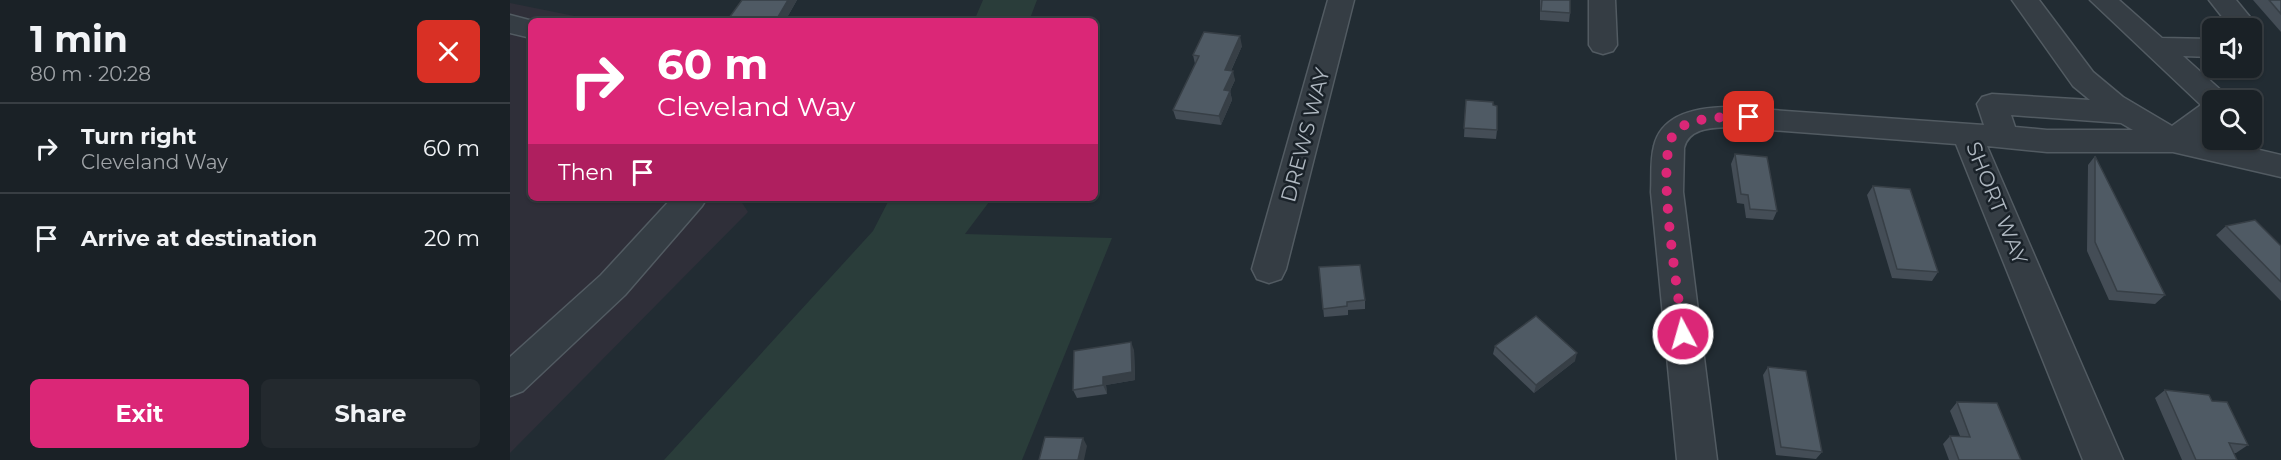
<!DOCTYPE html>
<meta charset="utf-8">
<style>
body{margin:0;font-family:Montserrat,sans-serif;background:#23292e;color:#f1f3f6;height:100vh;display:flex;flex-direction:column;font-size:22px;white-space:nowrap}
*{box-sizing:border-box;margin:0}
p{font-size:20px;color:#9fa3a7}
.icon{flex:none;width:33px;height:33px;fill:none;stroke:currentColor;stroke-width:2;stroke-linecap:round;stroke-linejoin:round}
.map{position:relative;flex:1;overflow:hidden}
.panel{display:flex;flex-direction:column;background:#1a2126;width:510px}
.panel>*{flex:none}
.hud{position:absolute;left:18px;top:18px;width:570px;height:183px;border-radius:9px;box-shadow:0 2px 4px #0004,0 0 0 2px #383e43;background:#db2777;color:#fff;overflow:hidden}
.fabs{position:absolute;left:1692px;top:18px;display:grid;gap:12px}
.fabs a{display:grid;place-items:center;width:60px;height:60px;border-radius:9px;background:#1a2126;box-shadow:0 2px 4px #0004,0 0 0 2px #383e43;font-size:30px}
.pin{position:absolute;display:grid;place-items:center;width:51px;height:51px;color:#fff;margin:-26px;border-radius:12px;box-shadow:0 3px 9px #0006}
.me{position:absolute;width:66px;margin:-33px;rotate:354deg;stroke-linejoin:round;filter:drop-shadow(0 0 4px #0008)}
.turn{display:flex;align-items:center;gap:21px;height:126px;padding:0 30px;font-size:27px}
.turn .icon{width:78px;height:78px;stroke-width:2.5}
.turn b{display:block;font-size:42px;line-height:51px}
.then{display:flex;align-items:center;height:57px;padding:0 30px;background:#0003;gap:12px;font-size:22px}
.round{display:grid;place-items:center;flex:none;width:63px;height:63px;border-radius:9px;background:#23292e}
.summary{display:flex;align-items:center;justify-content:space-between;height:102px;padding:0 30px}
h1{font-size:36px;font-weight:700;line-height:45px}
.primary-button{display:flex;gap:12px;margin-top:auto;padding:12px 30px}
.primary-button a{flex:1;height:69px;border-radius:9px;background:#db2777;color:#fff;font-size:24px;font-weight:700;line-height:69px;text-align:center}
.primary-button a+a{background:#23292e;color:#f1f3f6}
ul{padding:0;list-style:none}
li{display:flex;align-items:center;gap:18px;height:90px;padding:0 30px;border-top:2px solid #383e43}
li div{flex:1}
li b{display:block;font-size:22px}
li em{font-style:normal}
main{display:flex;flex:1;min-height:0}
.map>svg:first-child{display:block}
.medical{fill:#2f2f39}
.green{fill:#2a3d3a}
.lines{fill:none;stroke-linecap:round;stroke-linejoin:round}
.minor-casing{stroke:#525b62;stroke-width:3}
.minor{fill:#353d44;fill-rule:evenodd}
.wall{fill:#444d56}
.shaded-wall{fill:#373f46}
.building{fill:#4f5a64;stroke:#373f46;stroke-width:1.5}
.route{stroke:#db2777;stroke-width:10;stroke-dasharray:0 18}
.labels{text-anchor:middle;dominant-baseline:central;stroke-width:5;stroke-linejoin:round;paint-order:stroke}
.street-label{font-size:21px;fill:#afb8c1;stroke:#1a2229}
</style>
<main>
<section class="panel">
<div class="summary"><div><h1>1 min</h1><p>80 m · 20:28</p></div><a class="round" style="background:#d93025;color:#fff"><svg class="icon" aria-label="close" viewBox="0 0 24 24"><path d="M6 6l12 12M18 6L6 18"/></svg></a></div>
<ul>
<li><svg class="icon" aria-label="right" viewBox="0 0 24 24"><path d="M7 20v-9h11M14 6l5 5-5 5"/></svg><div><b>Turn right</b><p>Cleveland Way</p></div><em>60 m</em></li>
<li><svg class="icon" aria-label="arrive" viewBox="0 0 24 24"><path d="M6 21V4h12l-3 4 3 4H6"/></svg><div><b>Arrive at destination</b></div><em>20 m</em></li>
</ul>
<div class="primary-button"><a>Exit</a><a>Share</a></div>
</section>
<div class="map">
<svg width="1771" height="460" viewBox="0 0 1771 460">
<rect width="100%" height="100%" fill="#222c33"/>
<path class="medical" d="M0 3 89 21H21V198H229L238 212 0 453Z"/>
<path class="green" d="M473 0H527L519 21H464Z
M380 198H482L455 234 602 238 512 460H154L363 231Z"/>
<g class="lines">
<g class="minor-casing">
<path id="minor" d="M818 0H844L776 269 771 279 759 283 747 279 742 269Z
M1079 0H1105L1107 45 1103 51 1093 54 1083 51 1079 45Z
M1502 0H1529L1583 72 1613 97 1662 126 1691 105 1580 0H1609L1652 38 1702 39V57L1673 56 1714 93 1719 100H1702V127L1690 136 1771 155V177L1663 152H1537L1477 146 1613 460H1573L1446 144 1220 127C1203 128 1179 127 1174 148L1173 192 1207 460H1167L1141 192C1142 177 1140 161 1144 146 1152 112 1191 107 1220 107L1474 125 1467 104 1472 97 1482 94 1580 100 1563 86ZM1501 115 1611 123 1623 130H1537L1505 127Z
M1699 0H1726L1749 28 1742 35V28H1721Z
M0 15 23 21H21V38L0 33Z
M162 198H197L192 206 115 295 13 391 0 396V357L91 275Z"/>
</g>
<use href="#minor" class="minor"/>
</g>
<path class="wall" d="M232 0H287L275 21H221L219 18Z
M1030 0H1060V13L1059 22 1030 20Z
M1743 0H1771V32Z
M732 46 721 71 725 80 720 91 722 100 711 125 666 119 663 110 685 64 683 55Z
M956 100 983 105 987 130 986 139 954 137Z
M1225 154 1267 211 1263 220 1236 218 1234 204 1227 203 1221 164Z
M1585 156 1655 295 1645 304 1599 300 1577 251 1578 165Z
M1363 186 1428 272 1422 281 1382 278 1357 195Z
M1716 226 1771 246V301L1706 235Z
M809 267 855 300V309L838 310V315L814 317Z
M985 346 1065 361 1024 393 983 354Z
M624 350 625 380 596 385 597 394 567 398 563 390Z
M1258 367 1312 452 1306 459 1266 455 1253 375Z
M1655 390 1702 401 1738 445 1726 453H1724L1727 460H1672L1645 398Z
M1447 402 1511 460H1439L1433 444 1440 436H1450L1440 411Z"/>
<path class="shaded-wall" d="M278 0H287L275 21H271L268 17Z
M730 36 732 46 717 79 715 70Z
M723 71 725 80 716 99 714 90Z
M720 91 722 100 711 125 709 116Z
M621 342 624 350 625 380 596 385 597 394 593 385V377Z
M1067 353 1065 361 1024 393 1026 385Z
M573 438 577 446 574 460H568Z"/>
<path class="building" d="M232 0H278L268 17 219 18Z
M1032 0H1060V13L1031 11Z
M1759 0H1771V14Z
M694 32 730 36 715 70 723 71 714 90 720 91 709 116 663 110 689 56 683 55Z
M956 100 983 102V105L987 106V130L954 128Z
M1225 154 1257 157 1267 211 1240 209 1238 195 1231 194Z
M1585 156 1655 295 1607 291 1585 242Z
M1363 186 1400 189 1428 272 1387 269Z
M1745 220 1771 246V282L1716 226Z
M850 265 855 300 837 302V306L813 309 809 267Z
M1026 316 1067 353 1026 385 985 346Z
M621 342 622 372 593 377V385L563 390 564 351Z
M1258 367 1296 371 1312 452 1271 447Z
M1655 390 1699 395 1702 401 1717 402 1738 445 1719 443 1727 460H1686Z
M1447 402 1487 403 1511 460H1449L1440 436 1460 437Z
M535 437 573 438 568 460H529Z"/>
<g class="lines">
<path class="route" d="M1173 334C1169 295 1146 169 1162 137 1173 115 1219 117 1239 117"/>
</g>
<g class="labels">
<g class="street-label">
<text transform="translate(795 135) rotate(-75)">DREWS WAY</text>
<text transform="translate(1487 203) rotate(68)">SHORT WAY</text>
</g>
</g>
</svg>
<div class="fabs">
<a><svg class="icon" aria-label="sound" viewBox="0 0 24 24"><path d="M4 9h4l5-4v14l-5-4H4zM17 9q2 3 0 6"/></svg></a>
<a><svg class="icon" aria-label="search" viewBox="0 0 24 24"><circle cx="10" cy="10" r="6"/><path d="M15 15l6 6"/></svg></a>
</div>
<div class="pin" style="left:1239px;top:117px;background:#d93025"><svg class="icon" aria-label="arrive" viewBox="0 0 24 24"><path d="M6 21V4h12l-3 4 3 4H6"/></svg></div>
<svg class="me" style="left:1173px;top:334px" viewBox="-20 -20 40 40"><circle r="17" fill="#db2777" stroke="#fff" stroke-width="3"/><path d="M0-11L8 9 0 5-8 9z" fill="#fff"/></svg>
<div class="hud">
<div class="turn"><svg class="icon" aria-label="right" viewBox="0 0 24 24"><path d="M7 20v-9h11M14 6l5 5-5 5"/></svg><div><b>60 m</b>Cleveland Way</div></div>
<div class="then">Then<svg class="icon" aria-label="arrive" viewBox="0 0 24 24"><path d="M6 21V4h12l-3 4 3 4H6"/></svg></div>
</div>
</div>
</main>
